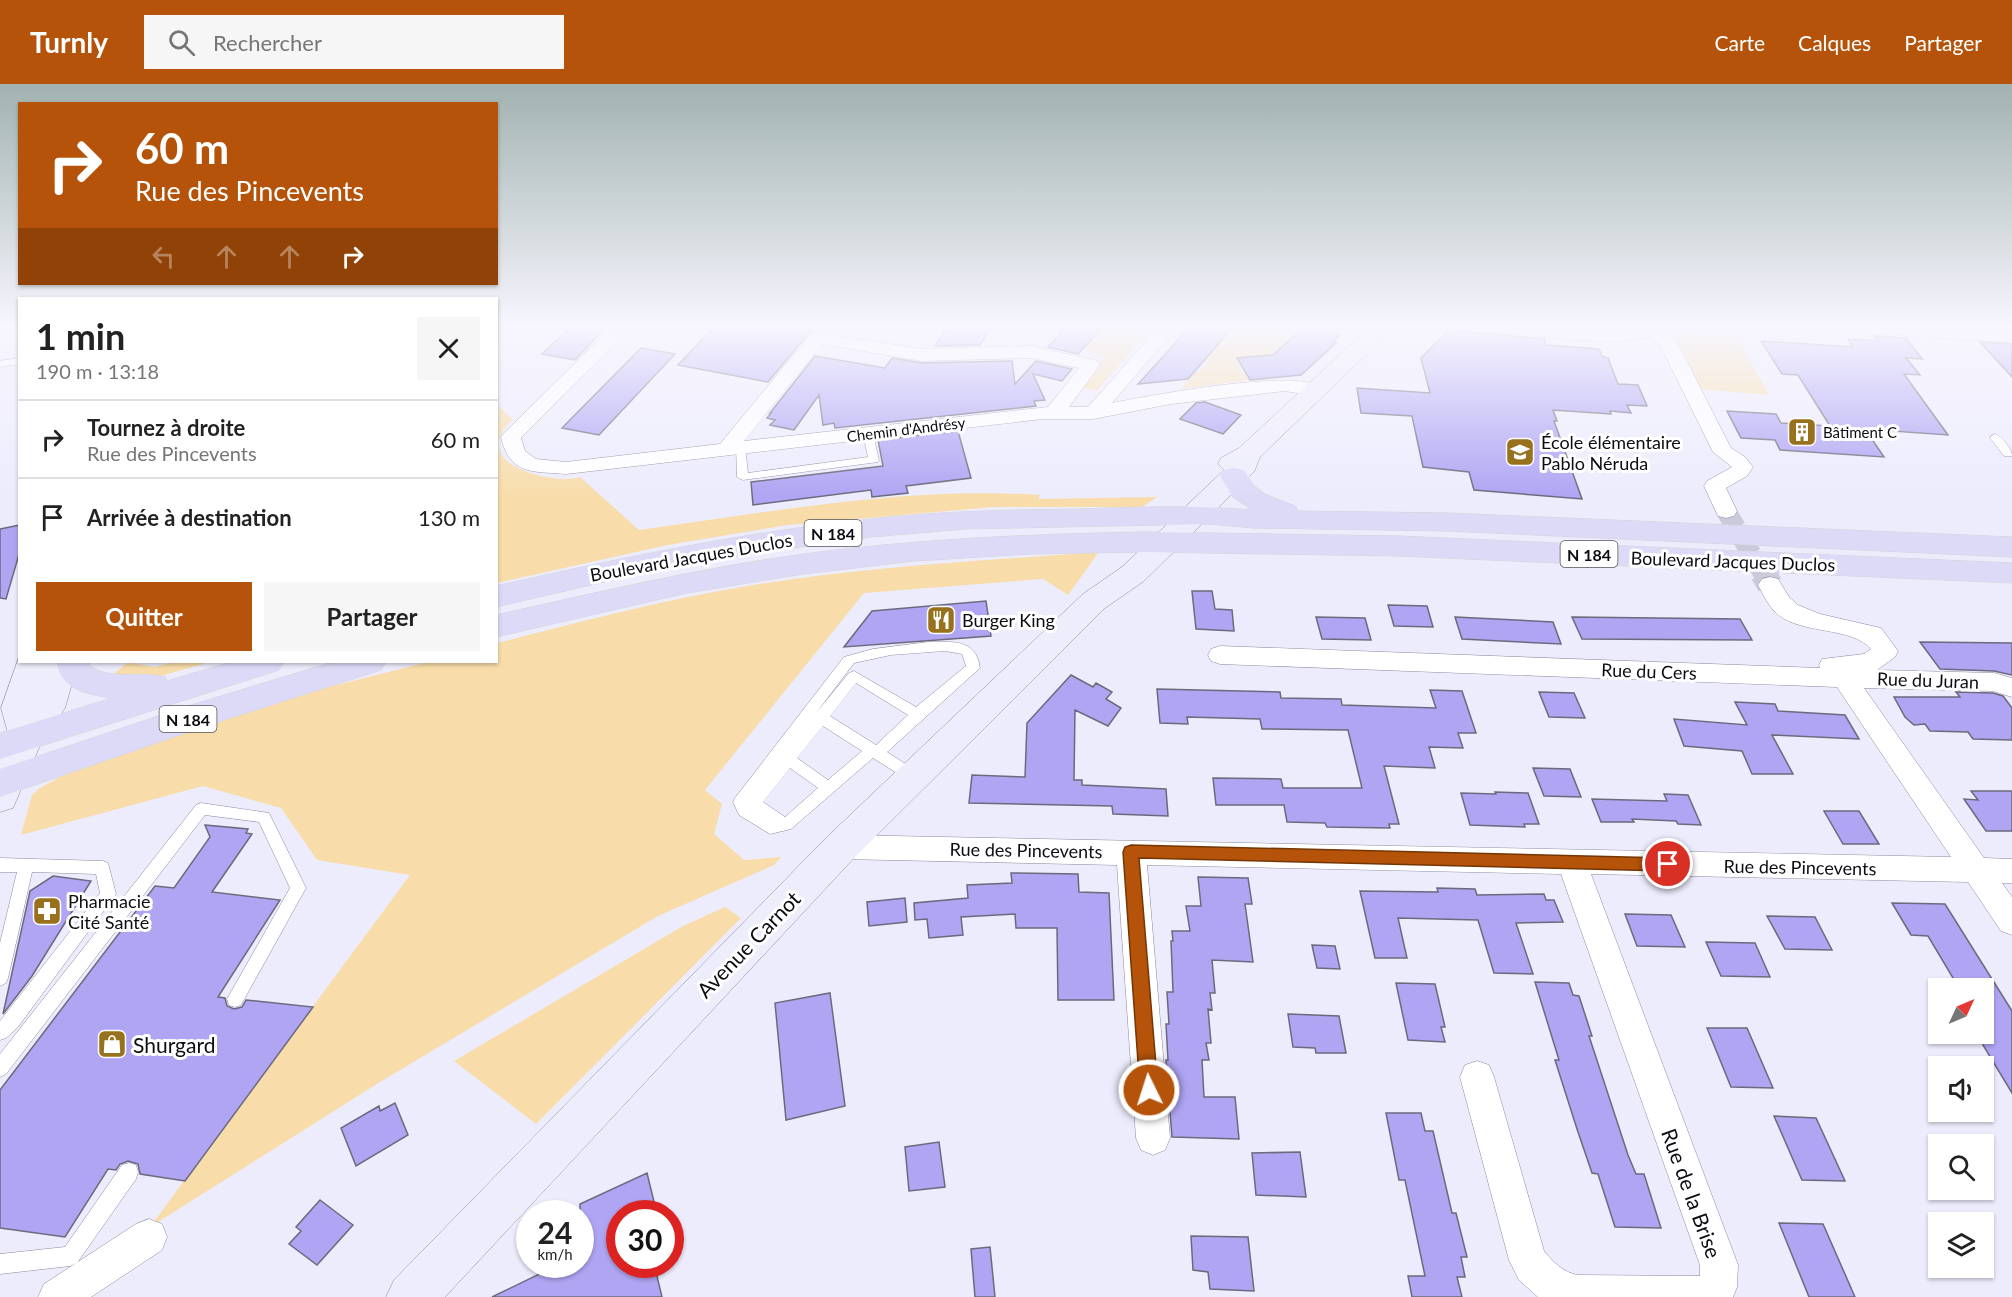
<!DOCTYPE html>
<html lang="fr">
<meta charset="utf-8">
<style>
body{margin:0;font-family:Lato,sans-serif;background:#f6f6f6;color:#222;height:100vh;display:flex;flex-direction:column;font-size:22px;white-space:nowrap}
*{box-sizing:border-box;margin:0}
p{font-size:20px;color:#767676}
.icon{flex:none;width:33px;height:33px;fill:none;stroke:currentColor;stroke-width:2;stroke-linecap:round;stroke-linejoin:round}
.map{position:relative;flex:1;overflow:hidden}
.side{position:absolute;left:18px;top:213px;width:480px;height:366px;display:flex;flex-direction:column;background:#fff;border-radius:0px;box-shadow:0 2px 4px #0004}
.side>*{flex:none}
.banner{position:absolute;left:18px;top:18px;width:480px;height:183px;border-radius:0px;box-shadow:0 2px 4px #0004;background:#b45309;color:#fff;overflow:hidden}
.needle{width:39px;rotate:46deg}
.controls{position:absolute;left:1928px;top:894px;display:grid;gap:12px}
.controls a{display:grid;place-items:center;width:66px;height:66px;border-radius:0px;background:#fff;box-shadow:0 2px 4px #0004;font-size:30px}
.speed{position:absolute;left:516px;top:1116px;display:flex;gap:12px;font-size:30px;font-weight:700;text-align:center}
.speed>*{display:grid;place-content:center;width:78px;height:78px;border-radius:50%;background:#fff;box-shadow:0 2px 4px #0004;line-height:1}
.speed small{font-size:15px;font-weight:400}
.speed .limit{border:9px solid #d22;background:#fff;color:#111}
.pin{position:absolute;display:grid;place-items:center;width:51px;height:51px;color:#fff;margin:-26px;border:3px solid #fff;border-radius:50%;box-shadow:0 2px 6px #0007}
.me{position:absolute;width:66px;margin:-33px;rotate:356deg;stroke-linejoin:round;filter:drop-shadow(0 0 4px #0008)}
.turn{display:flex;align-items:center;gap:21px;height:126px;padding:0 18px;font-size:27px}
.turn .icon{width:78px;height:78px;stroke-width:2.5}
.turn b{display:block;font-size:42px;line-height:51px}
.lanes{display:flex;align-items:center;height:57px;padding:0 18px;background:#0003;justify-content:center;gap:30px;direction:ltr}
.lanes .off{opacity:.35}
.round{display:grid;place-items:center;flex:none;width:63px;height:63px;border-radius:0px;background:#f6f6f6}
.overview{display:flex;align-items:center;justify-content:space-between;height:102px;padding:0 18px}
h1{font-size:36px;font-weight:700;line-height:45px}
.action{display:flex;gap:12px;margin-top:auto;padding:12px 18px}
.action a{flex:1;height:69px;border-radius:0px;background:#b45309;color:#fff;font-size:24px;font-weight:700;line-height:69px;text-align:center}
.action a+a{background:#f6f6f6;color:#222}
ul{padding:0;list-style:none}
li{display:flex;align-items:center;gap:18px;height:78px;padding:0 18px;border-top:2px solid #e0e0e0}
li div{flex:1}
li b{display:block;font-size:22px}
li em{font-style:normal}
header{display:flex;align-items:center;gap:36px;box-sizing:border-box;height:84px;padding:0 30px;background:#b45309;color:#fff}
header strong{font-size:28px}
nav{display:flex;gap:33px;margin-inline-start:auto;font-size:21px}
.search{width:420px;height:54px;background:#f6f6f6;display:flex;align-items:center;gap:15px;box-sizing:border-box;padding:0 21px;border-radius:0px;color:#767676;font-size:22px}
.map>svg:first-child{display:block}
.green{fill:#f8ddab}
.building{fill:#afa5f3;stroke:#6b6a7d;stroke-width:1.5}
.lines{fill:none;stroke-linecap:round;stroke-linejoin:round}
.street-tunnel-far1{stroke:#cbcada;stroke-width:20;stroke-dasharray:20 10;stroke-linecap:butt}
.street-tunnel{stroke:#cbcada;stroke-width:26;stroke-dasharray:26 13;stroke-linecap:butt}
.lane-casing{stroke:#8b899d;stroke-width:1}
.street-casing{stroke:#8b899d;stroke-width:1}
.secondary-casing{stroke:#8b899d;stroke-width:1}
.primary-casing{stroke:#d3d3d4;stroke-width:1}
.lane{fill:#fff;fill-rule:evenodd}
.street{fill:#fff;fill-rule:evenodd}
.secondary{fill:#eeedfb;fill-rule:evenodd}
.primary{fill:#dddaf8;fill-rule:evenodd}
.route{fill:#b45309;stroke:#753606;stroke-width:1.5}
.labels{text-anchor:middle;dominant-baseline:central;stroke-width:6;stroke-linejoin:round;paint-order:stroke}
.far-street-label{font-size:15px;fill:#0c0b12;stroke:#fff}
.far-poi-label{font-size:15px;fill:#0c0b12;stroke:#fff;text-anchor:start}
.shield{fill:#fff;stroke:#555459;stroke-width:1.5}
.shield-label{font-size:16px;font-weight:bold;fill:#0c0b12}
.poi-label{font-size:18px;fill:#0c0b12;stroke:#fff;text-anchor:start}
.street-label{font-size:18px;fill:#0c0b12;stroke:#fff}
.near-street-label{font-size:21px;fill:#0c0b12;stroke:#fff}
.near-poi-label{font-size:21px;fill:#0c0b12;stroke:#fff;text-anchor:start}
</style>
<header>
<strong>Turnly</strong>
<div class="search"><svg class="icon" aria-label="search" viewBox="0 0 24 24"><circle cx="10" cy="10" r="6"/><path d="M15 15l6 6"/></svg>Rechercher</div>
<nav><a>Carte</a><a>Calques</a><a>Partager</a></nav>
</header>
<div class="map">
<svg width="2012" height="1213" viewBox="0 0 2012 1213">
<rect width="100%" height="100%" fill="#edecfd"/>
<path class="green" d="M1103 243H1152L1097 307 1080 303 1105 273 1083 265Z
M1233 243H1310L1304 247 1301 246 1273 271 1238 274 1241 281 1238 282 1249 296 1181 305 1196 287 1199 288 1208 278 1205 276Z
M1670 247 1736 252 1769 311 1698 305Z
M497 321 513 335C506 343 497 351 499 363 502 388 561 400 580 393L639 446C772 428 905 402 1040 411L1038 415 1157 413 1142 423H994L788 441 668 461 497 499Z
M1099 468 1068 511 1043 495 864 509 705 706 722 720 714 750 744 776 781 773 774 781 658 832 380 998 150 1143 410 791 317 776 281 724 203 702 21 751 32 711 38 705 71 687 269 618 428 578H496L497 559C576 539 655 518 736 504 856 483 978 477 1099 468Z
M128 578 155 583 172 578H210L157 593 108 595Z
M725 823 741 834 536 1040 454 977 683 842Z"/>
<path class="building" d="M571 243H606L575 276 542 270Z
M714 243H817L809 249 768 298 678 281Z
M953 243H991L980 261 935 262 944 248H949Z
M1066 243H1103L1078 270 1048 263Z
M1190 243H1233L1188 295 1138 300Z
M1310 243H1317L1340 251 1333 258 1336 259 1301 291 1250 296 1237 274 1273 271 1301 246 1304 247Z
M1449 246 1544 255 1546 261 1599 265 1602 272 1608 274 1618 300 1638 301 1647 322 1627 321 1631 329 1610 327 1611 330 1553 326 1557 337H1554L1582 415 1474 406 1469 388 1423 383 1412 332 1361 329 1357 304 1430 309 1421 274Z
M1874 252 1906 254 1922 275 1906 274 1920 291 1904 290 1948 351 1865 345 1884 373 1780 366 1775 356 1741 354 1727 327 1776 330 1781 339 1830 342 1798 291 1782 290 1761 257 1853 263 1848 255 1878 257Z
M1980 258 2012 260V293Z
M641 264 675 270 599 351 562 344Z
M815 272 885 284 892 274 922 279 1012 277 1015 300 1036 277 1072 285 1062 297 1033 290 1045 316 1034 317 1036 322 835 344 834 339 823 341 819 311 794 346 770 341 775 336 767 334 771 329H770Z
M1205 318 1241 331 1223 350 1180 335 1196 319Z
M958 347 971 394 906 402 908 409 872 413 871 406 753 421 751 398 883 382 878 356Z
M20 441V467L6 515 0 514V445Z
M1192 507H1212L1215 525 1232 526 1234 547 1196 545Z
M986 517 991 552 844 563 872 527Z
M1388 521 1427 522 1433 543 1394 542Z
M1316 533 1365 534 1371 556 1322 555Z
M1455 533 1553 538 1561 560 1462 555Z
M1572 533 1740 535 1752 556 1582 555Z
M1920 558 2012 559V591L1994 587 1940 585Z
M1071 591 1093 603 1096 599 1112 608 1106 615 1121 624 1108 642 1075 626 1074 696H1082V701L1166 705 1168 732 1113 730 1112 722 969 719 972 691 1025 693 1027 639Z
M1157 605 1280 608 1281 614 1341 615 1342 621 1436 624 1430 606 1462 607 1476 649H1458L1463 664 1429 663 1435 684 1384 682 1399 740H1389L1390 744 1327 743 1325 739 1287 738 1284 721H1216L1213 694 1281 695 1283 704H1362L1348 646 1262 645 1260 635 1187 633 1188 640 1160 639Z
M1539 608 1574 609 1585 634 1549 633Z
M1956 608 1993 609 2003 612 2012 624V656L1973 655 1968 648 1930 647 1925 640 1914 641 1905 633 1894 613H1960Z
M1735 618 1775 620 1778 627 1845 631 1859 655 1772 651 1793 690H1752L1742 667 1684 662 1674 635 1747 641Z
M1533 684 1570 685 1581 713 1544 712Z
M1971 707H2012V747H1986L1964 715 1978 716Z
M1495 708 1528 709 1539 740H1524L1525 743 1470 741 1461 709 1496 710Z
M1664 710 1688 711 1701 741 1678 740 1676 737 1632 735 1634 738H1601L1592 715 1667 717Z
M1824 727H1859L1879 760H1843Z
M205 741 248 745 246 749 252 750 212 808 280 816 218 913 225 914 227 922 234 925 242 923 246 916 313 923 185 1097 140 1090 138 1080 128 1077 120 1080 116 1086 108 1085 65 1153 0 1144V1006L155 802 174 804 210 753Z
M1011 789 1078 790 1079 808 1109 809 1114 916H1058L1057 844H1016L1015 830 961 833 963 851 929 854 927 835 915 836 914 819 968 814 967 801 1012 799Z
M53 792 91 797 32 892 3 930 30 807Z
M1198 793 1248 794 1252 820H1245L1253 878 1212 876 1215 909H1210L1212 926 1208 925 1211 959H1206L1209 976H1202L1204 1013H1235L1239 1055 1172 1053 1166 976H1168L1166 940H1169L1167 908H1173L1171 857H1173L1172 847H1190L1186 822H1201Z
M1437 804 1475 805 1477 811 1544 810 1546 816H1554L1563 838 1516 839 1533 890 1494 889 1478 836 1398 834 1407 874H1375L1360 807 1438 808Z
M905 814 907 838 869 842 867 818Z
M1892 819 1945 820 2012 927V1009L1983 961V904H1959L1928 852 1911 851Z
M1625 830 1671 831 1685 863 1637 862Z
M1767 832 1815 833 1832 866 1785 865Z
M1706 858 1755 859 1770 893 1721 892Z
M1312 861 1335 862 1340 885 1317 884Z
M1535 898 1569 899 1573 911 1579 912 1592 952H1589L1628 1071 1636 1090H1644L1661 1144 1615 1143 1598 1090 1592 1089 1577 1045 1555 976H1559Z
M1396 899 1435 900 1445 943H1441L1445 958 1408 956Z
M830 909 845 1022 786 1036 775 919Z
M1288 930 1339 932 1346 969H1316L1315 964 1293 963Z
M1707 944H1747L1773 1004 1731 1003Z
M395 1019 408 1051 356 1082 341 1044 379 1022 380 1027Z
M1386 1029H1421L1425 1047H1433L1452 1129H1456L1467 1173H1461L1465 1193H1457L1462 1213H1412L1408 1192H1425L1405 1096H1399Z
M1774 1032 1816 1034 1845 1097 1802 1096Z
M939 1058 945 1103 909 1107 905 1063Z
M1300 1068 1306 1113 1256 1111 1252 1069Z
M647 1089 657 1130H620V1180H654L662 1213H492L560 1180H580V1120Z
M320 1116 353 1141 317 1181 289 1160 301 1147 296 1143Z
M1779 1139 1823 1140 1855 1213H1809Z
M1191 1152 1248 1153 1254 1207 1210 1205 1208 1188 1193 1186Z
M990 1163 995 1213H975L971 1165Z"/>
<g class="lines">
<path class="street-tunnel-far1" d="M1726 427 1764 491"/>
<path class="street-tunnel" d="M1763 489 1770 501"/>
<g class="lane-casing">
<path id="lane" d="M825 243H835L823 256H817L815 254Z
M20 274V280L0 283V277Z
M868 347 873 350 879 376 878 378 743 396 737 393 736 361 740 360 745 363 748 389 868 373 863 350Z
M1995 350C2002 352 2012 365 2012 372H2004L1991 355 1990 353Z
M928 558C952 558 976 554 980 584L887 668 918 688 920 692 918 696H908L873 674 791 745 770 750 739 731 733 718 735 714 844 573 873 565ZM945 567 962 570 966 582 916 623 854 587 849 589 816 629 854 579 891 571ZM856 599 908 631 876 661 830 632ZM823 642 862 667 828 696 797 674ZM790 684 818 704 785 733 763 718Z
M201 719 269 729 306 804 241 921 235 923 229 921 227 915 290 804 259 738 205 731 6 990 0 993V970L196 721Z
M0 774 103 777 108 779 116 810 18 943 6 954 0 956V937L100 809 96 790 32 788 8 894 6 899 0 902V859L17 788H0Z
M129 1079 136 1081 138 1088 136 1095 77 1179 70 1182 0 1190V1170L65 1163 122 1081Z"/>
</g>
<g class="street-casing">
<path id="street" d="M612 243H631L521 354 525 367 536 375 566 378 720 360 811 250 817 249 922 265 1031 262 1098 277 1100 281 1069 323H1088L1159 243H1177L1112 319C1144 313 1307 281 1324 306L1321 310 1314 312 1285 307 1171 320 1093 335H1043L566 390C533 387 510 392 501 353L504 349ZM822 260 922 277 1031 274 1079 284 1048 323 744 357Z
M1482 243H1554L1602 246 1677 243 1674 247 1667 249 1677 258 1731 364 1745 373 1753 383 1747 392 1726 404 1737 427 1734 432 1726 434 1718 432 1704 402 1707 397 1732 383 1713 368 1660 261 1650 253C1598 263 1543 251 1491 248L1485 247Z
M1835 243H1929L2012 248V258L1844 248 1838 247Z
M1770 493 1778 495 1789 513 1798 521 1820 530 1881 544 1898 567 1895 573 1877 586 1994 589 2012 594V613L1993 607 1864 604 1984 774 2012 775V799H2002L2012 813V851L2001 847 1968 798 1591 790 1738 1181 1737 1203 1733 1213H1538L1519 1196 1509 1176 1460 993 1465 981 1477 977 1489 981 1494 993 1544 1167C1553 1178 1563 1188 1577 1191L1700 1192V1181L1561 790 1147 781 1170 1054 1165 1066 1153 1071 1141 1066 1136 1054 1117 781 841 775 831 771 827 763 831 755 841 751 1951 773 1837 603 1220 580 1211 577 1208 571 1211 565 1220 562 1820 584 1819 581 1822 575 1864 570 1871 565C1852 542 1800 551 1776 529 1768 521 1763 510 1758 501L1762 495Z
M149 1135 162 1140 167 1153 162 1166 91 1213H38L44 1200 136 1140Z"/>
</g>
<g class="secondary-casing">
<path id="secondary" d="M1370 243H1395L1260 373 1254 388 1205 437 1144 497 1105 524 854 774 445 1213H386L394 1196 828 752 1083 510 1122 483 1224 386 1218 380 1221 374 1239 364Z
M20 570V578H78L65 624 41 659 13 724 0 728V673L9 653 1 624Z"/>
</g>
<g class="primary-casing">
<path id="primary" d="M1234 384 1244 386 1253 401 1265 410 1295 422 1298 427 1448 429 2012 453V473L1448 447 1254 444 1209 440 965 445 871 453 745 471 647 488 496 523V502C621 474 745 448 871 435 941 427 1010 426 1080 425 1138 423 1195 421 1252 426L1233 413 1220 392 1224 386Z
M1144 448 1399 452 2012 479V499L1399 472 1144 468 1031 470 914 477 803 490 687 509 496 553V531C599 508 700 484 804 470 917 455 1030 450 1144 448Z
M57 578H89L90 582C113 597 140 586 165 593L167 597 231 578H284L279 586 0 675V649L112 614C89 611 59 605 57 578Z
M333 578H386L381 586 206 642 0 713V685L182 624Z"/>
</g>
<use href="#lane" class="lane"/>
<use href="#street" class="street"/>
<use href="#secondary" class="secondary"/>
<use href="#primary" class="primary"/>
</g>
<linearGradient id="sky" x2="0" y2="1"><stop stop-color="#a1b2b0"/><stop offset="0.59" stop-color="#f7f6fe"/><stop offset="1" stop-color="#f7f6fe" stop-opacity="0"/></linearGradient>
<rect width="2012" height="412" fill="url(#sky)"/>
<path class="route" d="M1131 761 1668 774 1674 776 1676 780 1674 785 1668 787 1139 774 1158 1006 1156 1013 1149 1015 1143 1013 1140 1006 1123 768 1125 763Z"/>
<defs>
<g id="building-square" transform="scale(1.5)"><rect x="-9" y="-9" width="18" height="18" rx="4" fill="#97711c" stroke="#fff"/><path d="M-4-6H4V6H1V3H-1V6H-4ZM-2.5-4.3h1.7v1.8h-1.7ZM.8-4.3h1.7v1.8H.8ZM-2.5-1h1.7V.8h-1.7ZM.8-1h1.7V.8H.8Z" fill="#fff"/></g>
<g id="school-square" transform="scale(1.5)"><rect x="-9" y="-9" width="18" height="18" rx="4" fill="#97711c" stroke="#fff"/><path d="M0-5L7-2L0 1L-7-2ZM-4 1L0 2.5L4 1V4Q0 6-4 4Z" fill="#fff"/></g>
<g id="restaurant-square" transform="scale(1.5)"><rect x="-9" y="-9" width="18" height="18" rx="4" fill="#97711c" stroke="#fff"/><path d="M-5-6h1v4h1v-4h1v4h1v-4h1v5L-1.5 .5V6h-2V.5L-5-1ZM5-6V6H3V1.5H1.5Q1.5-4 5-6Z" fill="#fff"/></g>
<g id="pharmacy-square" transform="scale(1.5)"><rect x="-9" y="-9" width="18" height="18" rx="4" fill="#97711c" stroke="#fff"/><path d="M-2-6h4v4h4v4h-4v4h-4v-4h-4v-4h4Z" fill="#fff"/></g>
<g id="shop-square" transform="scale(1.5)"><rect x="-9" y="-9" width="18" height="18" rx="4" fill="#97711c" stroke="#fff"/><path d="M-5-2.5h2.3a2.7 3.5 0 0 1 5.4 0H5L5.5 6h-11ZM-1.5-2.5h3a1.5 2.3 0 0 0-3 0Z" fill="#fff"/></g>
</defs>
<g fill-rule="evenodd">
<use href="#building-square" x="1802" y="348"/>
<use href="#school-square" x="1520" y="368"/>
<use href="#restaurant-square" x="941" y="536"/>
<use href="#pharmacy-square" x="47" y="827"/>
<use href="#shop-square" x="112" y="960"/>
</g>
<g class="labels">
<g class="far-street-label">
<text transform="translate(906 345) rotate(-7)">Chemin d'Andrésy</text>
</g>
<g class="far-poi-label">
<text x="1823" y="348">Bâtiment C</text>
</g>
<g class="shield">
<rect x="804.5" y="436" width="57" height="26" rx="4.5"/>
<rect x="1560.5" y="457" width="57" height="26" rx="4.5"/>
<rect x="159.5" y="622" width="57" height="26" rx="4.5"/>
</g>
<g class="shield-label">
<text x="833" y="449">N 184</text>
<text x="1589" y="470">N 184</text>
<text x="188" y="635">N 184</text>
</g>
<g class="poi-label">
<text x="1541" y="358">École élémentaire<tspan x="1541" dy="21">Pablo Néruda</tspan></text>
<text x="962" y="536">Burger King</text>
<text x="68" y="817">Pharmacie<tspan x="68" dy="21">Cité Santé</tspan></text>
</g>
<g class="street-label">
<text transform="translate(691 473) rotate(-10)">Boulevard Jacques Duclos</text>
<text transform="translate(1733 477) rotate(2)">Boulevard Jacques Duclos</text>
<text transform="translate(1649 587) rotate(2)">Rue du Cers</text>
<text transform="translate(1928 596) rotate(2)">Rue du Juran</text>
<text transform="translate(1026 766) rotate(1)">Rue des Pincevents</text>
<text transform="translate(1800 783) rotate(1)">Rue des Pincevents</text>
</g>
<g class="near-street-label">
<text transform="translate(748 860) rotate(-46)">Avenue Carnot</text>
<text transform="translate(1692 1109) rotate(70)">Rue de la Brise</text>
</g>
<g class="near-poi-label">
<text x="133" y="960">Shurgard</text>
</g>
</g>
</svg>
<div class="controls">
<a><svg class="needle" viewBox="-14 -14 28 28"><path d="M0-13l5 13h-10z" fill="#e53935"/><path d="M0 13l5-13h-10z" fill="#767676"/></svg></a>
<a><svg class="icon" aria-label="sound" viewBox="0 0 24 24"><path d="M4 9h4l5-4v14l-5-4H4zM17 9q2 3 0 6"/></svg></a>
<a><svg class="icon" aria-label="search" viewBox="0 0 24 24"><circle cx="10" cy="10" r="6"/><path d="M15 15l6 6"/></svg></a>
<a><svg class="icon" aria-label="layers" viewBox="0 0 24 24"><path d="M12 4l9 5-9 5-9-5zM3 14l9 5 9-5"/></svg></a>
</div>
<div class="speed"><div>24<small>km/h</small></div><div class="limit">30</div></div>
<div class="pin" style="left:1668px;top:780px;background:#d93025"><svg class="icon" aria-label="arrive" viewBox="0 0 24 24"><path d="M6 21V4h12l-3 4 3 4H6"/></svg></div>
<svg class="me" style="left:1149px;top:1006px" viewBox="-20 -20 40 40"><circle r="17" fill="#b45309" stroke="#fff" stroke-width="3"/><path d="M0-11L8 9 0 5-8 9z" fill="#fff"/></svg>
<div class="banner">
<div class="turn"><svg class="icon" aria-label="right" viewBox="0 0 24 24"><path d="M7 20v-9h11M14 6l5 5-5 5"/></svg><div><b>60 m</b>Rue des Pincevents</div></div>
<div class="lanes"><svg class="icon off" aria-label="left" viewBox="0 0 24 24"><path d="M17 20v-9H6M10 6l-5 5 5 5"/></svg><svg class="icon off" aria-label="ahead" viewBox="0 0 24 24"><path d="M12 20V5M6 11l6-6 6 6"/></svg><svg class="icon off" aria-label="ahead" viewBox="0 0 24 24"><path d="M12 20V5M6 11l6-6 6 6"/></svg><svg class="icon" aria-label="right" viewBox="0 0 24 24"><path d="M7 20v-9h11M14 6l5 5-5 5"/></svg></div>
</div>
<section class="side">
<div class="overview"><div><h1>1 min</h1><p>190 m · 13:18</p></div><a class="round"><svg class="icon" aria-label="close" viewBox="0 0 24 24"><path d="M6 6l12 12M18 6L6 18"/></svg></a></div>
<ul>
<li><svg class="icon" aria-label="right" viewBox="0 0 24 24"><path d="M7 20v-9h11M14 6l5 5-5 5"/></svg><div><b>Tournez à droite</b><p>Rue des Pincevents</p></div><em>60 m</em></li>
<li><svg class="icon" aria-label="arrive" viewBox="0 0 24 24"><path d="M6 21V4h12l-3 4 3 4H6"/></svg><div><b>Arrivée à destination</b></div><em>130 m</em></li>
</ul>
<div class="action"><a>Quitter</a><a>Partager</a></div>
</section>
</div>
